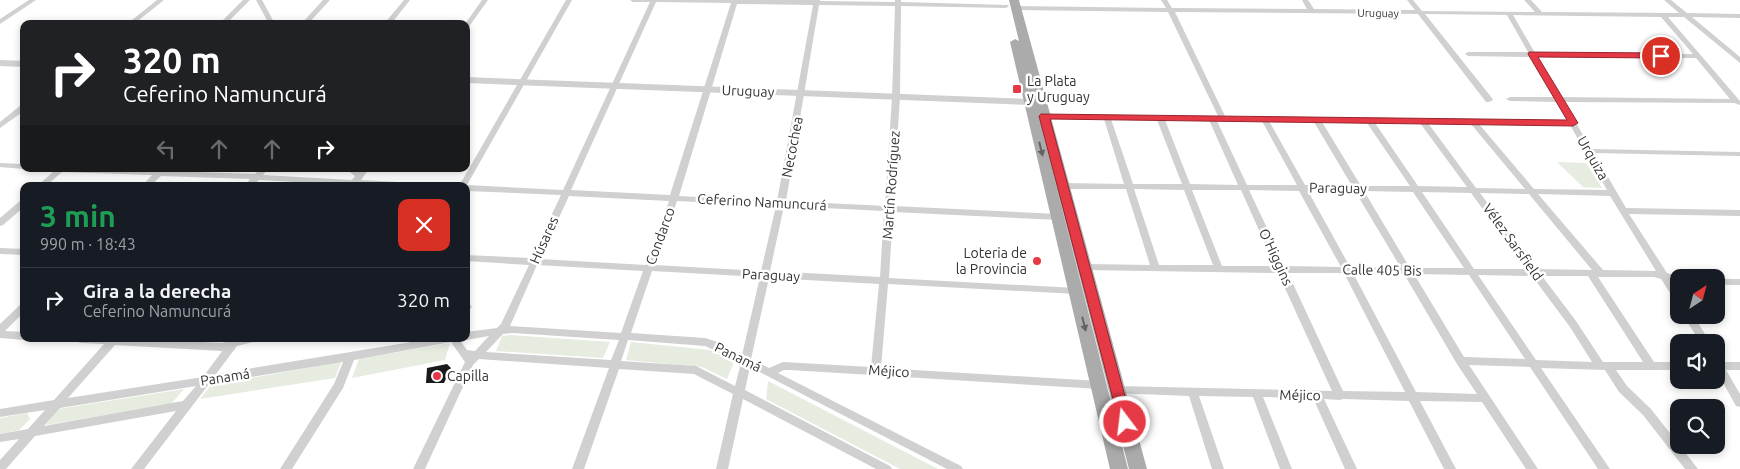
<!DOCTYPE html>
<html lang="es">
<meta charset="utf-8">
<style>
body{margin:0;font-family:Ubuntu,sans-serif;background:#20242c;color:#f1f3f6;height:100vh;display:flex;flex-direction:column;font-size:19px;white-space:nowrap}
*{box-sizing:border-box;margin:0}
p{font-size:16px;color:#9ea1a6}
.icon{flex:none;width:28px;height:28px;fill:none;stroke:currentColor;stroke-width:2;stroke-linecap:round;stroke-linejoin:round}
.map{position:relative;flex:1;overflow:hidden}
.side{position:absolute;left:20px;top:182px;width:450px;height:160px;display:flex;flex-direction:column;background:#171b24;border-radius:10px;box-shadow:0 2px 8px #0003}
.side>*{flex:none}
.hud{position:absolute;left:20px;top:20px;width:450px;height:152px;border-radius:10px;box-shadow:0 2px 8px #0003;background:#202124;color:#fff;overflow:hidden}
.needle{width:32px;rotate:36deg}
.buttons{position:absolute;left:1670px;top:269px;display:grid;gap:10px}
.buttons a{display:grid;place-items:center;width:55px;height:55px;border-radius:10px;background:#171b24;box-shadow:0 2px 8px #0003;font-size:25px}
.pin{position:absolute;display:grid;place-items:center;width:42px;height:42px;color:#fff;margin:-21px;border:2px solid #fff;border-radius:50%;box-shadow:0 1px 5px #0007}
.me{position:absolute;width:55px;margin:-28px;rotate:345deg;stroke-linejoin:round;filter:drop-shadow(0 0 4px #0008)}
.turn{display:flex;align-items:center;gap:18px;height:105px;padding:0 20px;font-size:22px}
.turn .icon{width:65px;height:65px;stroke-width:2.5}
.turn b{display:block;font-size:35px;line-height:42px}
.lanes{display:flex;align-items:center;height:48px;padding:0 20px;background:#0003;justify-content:center;gap:25px;direction:ltr}
.lanes .off{opacity:.35}
.round{display:grid;place-items:center;flex:none;width:52px;height:52px;border-radius:10px;background:#20242c}
.headline{display:flex;align-items:center;justify-content:space-between;height:85px;padding:0 20px}
h1{font-size:30px;font-weight:700;line-height:38px;color:#1e9e55}
ul{padding:0;list-style:none}
li{display:flex;align-items:center;gap:15px;height:65px;padding:0 20px;border-top:1px solid #363941}
li div{flex:1}
li b{display:block;font-size:19px}
li em{font-style:normal}
.map>svg:first-child{display:block}
.green{fill:#e6ecdf}
.building{fill:#1a1a1a}
.lines{fill:none;stroke-linecap:round;stroke-linejoin:round}
.minor{fill:#d0d0d0;fill-rule:evenodd}
.tertiary{fill:#d0d0d0;fill-rule:evenodd}
.primary{fill:#ababab;fill-rule:evenodd}
.oneway{fill:#636363}
.route{fill:#e63946;stroke:#96252e}
.poi-dot{fill:#e63946;stroke:#fff;stroke-width:2}
.labels{text-anchor:middle;dominant-baseline:central;stroke-width:5;stroke-linejoin:round;paint-order:stroke}
.far-street-label{font-size:11px;fill:#333;stroke:#fff}
.poi-label{font-size:14px;fill:#333;stroke:#fff;text-anchor:start}
.street-label{font-size:14px;fill:#333;stroke:#fff}
</style>
<div class="map">
<svg width="1740" height="469" viewBox="0 0 1740 469">
<rect width="100%" height="100%" fill="#fff"/>
<path class="green" d="M1557 162 1586 163 1602 188 1583 187Z
M510 335 610 342 603 358 496 351 502 336Z
M631 342 710 350 734 362 727 379 702 367 626 360Z
M450 343 445 360 352 378 359 359Z
M341 362 335 378 200 399 211 385Z
M768 381 938 469H900L766 399Z
M184 389 171 404 46 425 58 409Z
M27 413 30 419 19 430 0 434V418Z"/>
<path class="building" d="M447 364 451 368 444 383H426L427 368Z"/>
<g class="lines">
<path class="minor" d="M29 0H36L0 24V19Z
M157 0H164L134 24H127Z
M243 0H250L226 24H219Z
M256 0H262L275 24H269Z
M323 0H330L308 24H301Z
M404 0H410L391 24H384Z
M482 0H488L468 28 466 29V24H465Z
M566 0H572L467 185 563 190 650 2H633L630 0H820V1L895 2V0H901V2L1008 5 1009 6 1006 8 901 6 900 97 893 206 1058 214 1062 217 1058 220 893 212 889 278 1076 288 1079 289 1081 291 1079 293 1076 294 888 284 881 368 1099 381 1103 382 1104 385 1103 388 1099 389 790 370H784L778 373 961 466 963 469H947L750 367 745 390 890 466 892 469H876L743 399 728 469H716L733 394 694 374 619 369 584 469H572L609 368 479 359 473 365 425 469H413L465 362 451 342 354 360 343 388 292 469H280L334 384 343 362 209 384 144 469H131L176 411 35 436 6 469H0V460L19 439 0 442V434L28 429 45 410 0 417V409L54 400 104 344 81 343 78 342 76 339H142L222 343 238 339H255L253 342 237 346 216 374 430 339H459L467 350 475 351 489 336 466 340 463 339H466V332L497 328 501 324 529 265 466 261V255L531 258 561 195 466 191V186H459ZM656 2 731 3 670 195 571 190ZM737 4 813 5 777 201 679 196ZM819 5 895 6 892 97 885 206 786 201ZM569 196 669 201 646 265 540 259ZM677 201 776 206 761 271 655 265ZM784 206 884 211 880 277 770 271ZM537 265 643 271 621 333 510 326ZM652 271 760 277 742 355 718 342 705 338 631 333ZM769 278 879 284 871 367 783 362 769 368 751 359ZM513 333 619 340 611 360 486 352 503 334ZM628 340 705 346 741 363 735 386 696 366 621 361ZM115 345 222 351 223 350 203 377 68 398ZM196 386 183 401 44 426 60 408Z
M1161 0H1167L1172 8 1307 9 1302 0H1308L1314 9 1415 10 1407 0H1413L1422 11 1535 12 1524 0H1531L1542 12 1679 13 1664 0H1671L1687 13 1740 14V18L1692 17 1740 57V63L1684 17H1668L1740 101V105L1734 103 1564 102 1591 149 1740 152V156L1594 153 1626 208 1740 210V216L1629 214 1667 273 1683 278H1679V282L1671 281 1679 292V303L1676 302 1661 279 1654 277H1598L1654 362H1679V370H1616L1627 386 1651 409 1698 469H1685L1643 415 1619 392 1605 370 1541 368 1610 469H1598L1530 367 1469 365 1538 469H1526L1482 402 1420 401 1456 469H1444L1409 401 1343 399 1340 400 1324 399 1357 469H1345L1313 398 1263 397 1292 469H1280L1253 397 1199 396 1224 469H1212L1189 396 1113 393 1112 390 1113 387 1117 386 1332 391 1278 273 1085 270 1080 267 1085 264 1150 265 1126 189H1063L1059 186 1063 183 1124 184 1104 119 1044 118 1040 116 1041 114 1218 116 1168 12 1015 10 1012 8 1015 6 1166 8ZM1175 12 1418 14 1486 102H1489L1493 100 1492 98 1425 14 1507 15 1528 52H1468L1465 54 1468 56 1530 57 1554 97H1510L1506 99 1510 101 1556 102 1567 121 1225 116ZM1513 15 1661 17 1693 54 1535 53ZM1537 57 1696 58 1730 99 1561 97ZM1111 119 1157 120 1182 184H1133ZM1165 120H1209L1238 185 1190 184ZM1217 121H1262L1297 185H1247ZM1269 121 1314 122 1352 186 1305 185ZM1322 122 1367 123 1410 186H1361ZM1375 123H1420L1467 187 1418 186ZM1428 123 1471 124 1525 189 1476 188ZM1479 124 1570 125 1607 190 1534 189ZM1134 189 1184 190 1213 265H1159ZM1192 190H1241L1275 266H1222ZM1249 190 1299 191 1341 267 1285 266ZM1308 191H1355L1401 268 1350 267ZM1364 191 1413 192 1464 268H1410ZM1422 192 1471 193 1527 269H1474ZM1480 193 1529 194 1592 270 1537 269ZM1538 194 1610 196 1656 271 1603 270ZM1288 273H1344L1405 392 1343 391ZM1353 273 1404 274 1457 364 1477 394 1416 392ZM1414 274 1469 275 1525 359 1464 357ZM1478 275 1532 276 1570 327 1592 362 1536 360ZM1542 276H1588L1643 362H1603L1576 321Z
M21 105H24V111L0 128V122Z
M0 163 24 164V169H27H24L0 167Z
M47 169H109L157 171 162 169 165 171 255 174 260 169H268L263 175 352 180 355 176 346 169H355L359 171 361 169H369L361 180 416 183 420 186H348L349 185 259 180 253 186H245L250 179 161 176 150 186H142L152 175 62 172 46 186H37L53 172 48 171Z
M24 199V207L3 225 0 226V218L21 200Z
M0 248 24 249V255L0 254Z
M1716 279H1740V285H1716Z
M466 302 469 303 472 307 470 309 467 310Z
M24 303V312L5 331 24 332V339H27L24 340 0 338V324L21 304Z
M1683 315H1693L1710 342H1700Z
M1716 357 1720 358 1722 362H1740V370H1726L1740 394V407L1736 406 1716 370Z"/>
<path class="tertiary" d="M0 60 24 61V67L0 66Z
M466 77 1030 99 1035 102 1030 105 466 83Z"/>
<path class="primary" d="M1009 0H1019L1147 469H1129L1049 157 1128 469H1110L1010 42 1015 39 1019 41Z"/>
</g>
<defs><path id="oneway-solid" d="M-6-.8H1V-3.2L6.5 0L1 3.2V.8H-6Z" transform="scale(1.25)"/></defs>
<g class="oneway">
<use href="#oneway-solid" transform="translate(1041 149) rotate(76)"/>
<use href="#oneway-solid" transform="translate(1084 324) rotate(76)"/>
</g>
<path class="route" d="M1529 52 1661 53 1666 56 1661 58 1538 57 1578 123 1573 126 1050 119 1132 422 1130 426H1120L1039 116 1041 114 1567 120 1528 54Z"/>
<g class="poi-dot">
<rect x="1012" y="84" width="10" height="10" rx="2.5"/>
<circle cx="1037" cy="261" r="5"/>
<circle cx="437" cy="376" r="5"/>
</g>
<g class="labels">
<g class="far-street-label">
<text transform="translate(1378 13) rotate(1)">Uruguay</text>
</g>
<g class="poi-label">
<text x="1027" y="81">La Plata<tspan x="1027" dy="16">y Uruguay</tspan></text>
<text x="1027" y="253" text-anchor="end">Loteria de<tspan x="1027" dy="16">la Provincia</tspan></text>
<text x="447" y="376">Capilla</text>
</g>
<g class="street-label">
<text transform="translate(748 91) rotate(2)">Uruguay</text>
<text transform="translate(792 147) rotate(-79)">Necochea</text>
<text transform="translate(1593 158) rotate(60)">Urquiza</text>
<text transform="translate(891 185) rotate(-86)">Martín Rodríguez</text>
<text transform="translate(1338 188) rotate(1)">Paraguay</text>
<text transform="translate(762 202) rotate(3)">Ceferino Namuncurá</text>
<text transform="translate(660 236) rotate(-70)">Condarco</text>
<text transform="translate(544 240) rotate(-66)">Húsares</text>
<text transform="translate(1513 242) rotate(54)">Vélez Sarsfield</text>
<text transform="translate(1276 257) rotate(65)">O'Higgins</text>
<text transform="translate(1382 270) rotate(1)">Calle 405 Bis</text>
<text transform="translate(771 275) rotate(3)">Paraguay</text>
<text transform="translate(738 357) rotate(26)">Panamá</text>
<text transform="translate(889 371) rotate(4)">Méjico</text>
<text transform="translate(225 377) rotate(-9)">Panamá</text>
<text transform="translate(1300 395) rotate(1)">Méjico</text>
</g>
</g>
</svg>
<div class="buttons">
<a><svg class="needle" viewBox="-14 -14 28 28"><path d="M0-13l5 13h-10z" fill="#e53935"/><path d="M0 13l5-13h-10z" fill="#9ea1a6"/></svg></a>
<a><svg class="icon" aria-label="sound" viewBox="0 0 24 24"><path d="M4 9h4l5-4v14l-5-4H4zM17 9q2 3 0 6"/></svg></a>
<a><svg class="icon" aria-label="search" viewBox="0 0 24 24"><circle cx="10" cy="10" r="6"/><path d="M15 15l6 6"/></svg></a>
</div>
<div class="pin" style="left:1661px;top:56px;background:#d93025"><svg class="icon" aria-label="arrive" viewBox="0 0 24 24"><path d="M6 21V4h12l-3 4 3 4H6"/></svg></div>
<svg class="me" style="left:1125px;top:422px" viewBox="-20 -20 40 40"><circle r="17" fill="#e63946" stroke="#fff" stroke-width="3"/><path d="M0-11L8 9 0 5-8 9z" fill="#fff"/></svg>
<div class="hud">
<div class="turn"><svg class="icon" aria-label="right" viewBox="0 0 24 24"><path d="M7 20v-9h11M14 6l5 5-5 5"/></svg><div><b>320 m</b>Ceferino Namuncurá</div></div>
<div class="lanes"><svg class="icon off" aria-label="left" viewBox="0 0 24 24"><path d="M17 20v-9H6M10 6l-5 5 5 5"/></svg><svg class="icon off" aria-label="ahead" viewBox="0 0 24 24"><path d="M12 20V5M6 11l6-6 6 6"/></svg><svg class="icon off" aria-label="ahead" viewBox="0 0 24 24"><path d="M12 20V5M6 11l6-6 6 6"/></svg><svg class="icon" aria-label="right" viewBox="0 0 24 24"><path d="M7 20v-9h11M14 6l5 5-5 5"/></svg></div>
</div>
<section class="side">
<div class="headline"><div><h1>3 min</h1><p>990 m · 18:43</p></div><a class="round" style="background:#d93025;color:#fff"><svg class="icon" aria-label="close" viewBox="0 0 24 24"><path d="M6 6l12 12M18 6L6 18"/></svg></a></div>
<ul>
<li><svg class="icon" aria-label="right" viewBox="0 0 24 24"><path d="M7 20v-9h11M14 6l5 5-5 5"/></svg><div><b>Gira a la derecha</b><p>Ceferino Namuncurá</p></div><em>320 m</em></li>
</ul>
</section>
</div>
